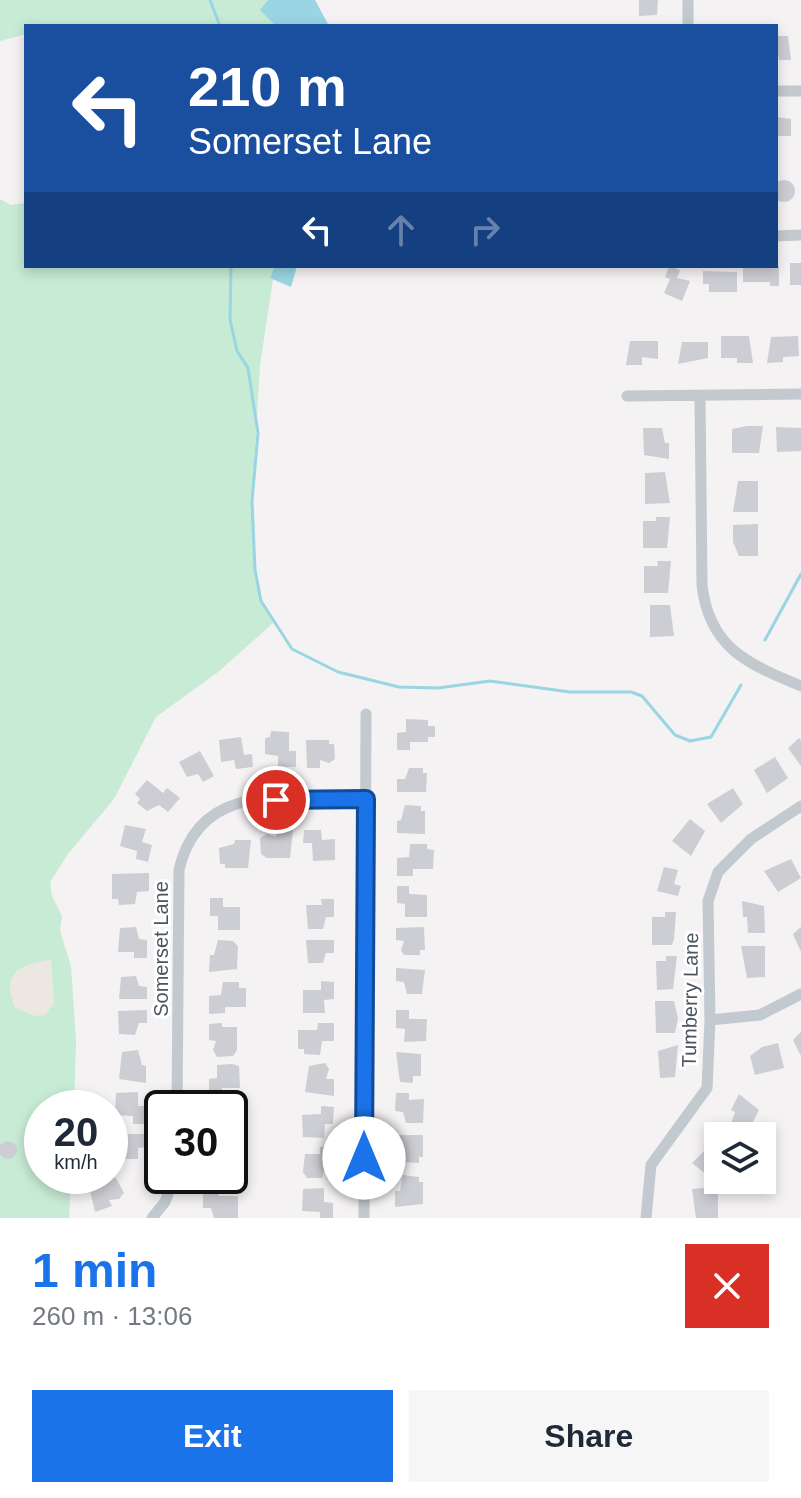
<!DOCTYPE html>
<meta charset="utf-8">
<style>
body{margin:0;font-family:Arial,sans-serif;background:#f6f6f7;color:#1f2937;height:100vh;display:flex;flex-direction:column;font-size:30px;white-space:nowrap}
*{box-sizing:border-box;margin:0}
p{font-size:26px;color:#747a83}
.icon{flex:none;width:44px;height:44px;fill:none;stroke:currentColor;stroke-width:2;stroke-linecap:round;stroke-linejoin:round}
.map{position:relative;height:1218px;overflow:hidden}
.panel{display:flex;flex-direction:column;background:#fff;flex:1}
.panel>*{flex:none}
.top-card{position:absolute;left:24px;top:24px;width:754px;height:244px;border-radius:0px;box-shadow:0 4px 12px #0003;background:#1a4fa0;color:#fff;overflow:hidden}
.fabs{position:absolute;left:704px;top:1122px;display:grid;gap:16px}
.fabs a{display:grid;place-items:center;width:72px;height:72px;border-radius:0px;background:#fff;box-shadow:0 4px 12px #0003;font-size:40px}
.speed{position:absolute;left:24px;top:1090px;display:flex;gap:16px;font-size:40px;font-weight:700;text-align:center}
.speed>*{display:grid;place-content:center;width:104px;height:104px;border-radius:50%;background:#fff;box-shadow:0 4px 12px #0003;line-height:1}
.speed small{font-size:20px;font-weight:400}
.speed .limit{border:4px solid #111;border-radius:12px;background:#fff;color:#111}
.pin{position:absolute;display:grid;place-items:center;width:68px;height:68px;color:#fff;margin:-34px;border:4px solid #fff;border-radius:50%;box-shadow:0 2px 8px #0007}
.me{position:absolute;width:88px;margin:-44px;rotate:0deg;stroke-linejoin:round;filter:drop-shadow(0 0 6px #0008)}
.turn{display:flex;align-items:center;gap:28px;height:168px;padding:0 32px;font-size:36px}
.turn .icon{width:104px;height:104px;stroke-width:2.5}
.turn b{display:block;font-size:56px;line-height:68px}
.lanes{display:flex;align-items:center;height:76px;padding:0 32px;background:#0003;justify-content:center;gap:40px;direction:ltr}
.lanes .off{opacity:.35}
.round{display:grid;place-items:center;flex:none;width:84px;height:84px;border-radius:0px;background:#f6f6f7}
.headline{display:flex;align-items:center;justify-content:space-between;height:136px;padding:0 32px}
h1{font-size:48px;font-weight:700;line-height:60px;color:#1a73e8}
.button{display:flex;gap:16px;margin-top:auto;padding:16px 32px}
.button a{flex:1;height:92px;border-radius:0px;background:#1a73e8;color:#fff;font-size:32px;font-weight:700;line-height:92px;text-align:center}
.button a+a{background:#f6f6f7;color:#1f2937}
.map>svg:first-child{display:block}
.green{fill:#c7ebd4}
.sand{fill:#ece8e1}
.water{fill:#99d5e3}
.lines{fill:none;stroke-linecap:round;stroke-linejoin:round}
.stream{stroke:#99d5e3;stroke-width:3}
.building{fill:#cdced4}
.minor{stroke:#c2c9cf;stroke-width:11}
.route-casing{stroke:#114b97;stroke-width:20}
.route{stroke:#1a73e8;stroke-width:14}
.labels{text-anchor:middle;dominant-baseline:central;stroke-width:6;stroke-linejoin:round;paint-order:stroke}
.street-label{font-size:20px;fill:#4c555d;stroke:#fff}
</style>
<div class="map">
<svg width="801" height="1218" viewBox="0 0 801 1218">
<rect width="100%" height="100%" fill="#f4f2f2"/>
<path class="green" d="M0 0H268L261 10 276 26H26V34L0 41Z
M0 199 11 205 26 203V266H275L260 365 252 501 255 570 261 601 273 623 218 672 156 717 114 799 68 854 50 882 52 896 62 916 60 931 71 966 76 1041 74 1108H42V1176H71L69 1218H0Z"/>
<path class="sand" d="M51 960 54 1003 45 1015 35 1016 15 1008C0 971 21 964 51 960Z"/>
<path class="water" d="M268 0H315L329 26H276L260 10Z
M275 266H297L291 287 270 278Z"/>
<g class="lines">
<path class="stream" d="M210 0 220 26
M231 266 230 319 237 351 248 368 258 433 252 501 255 570 261 601 292 649 338 672 399 687 438 688 490 681 570 692H631L642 696 675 735 690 741 711 737 741 685
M765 640 801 574"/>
</g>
<path class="building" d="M639 0H658L657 15 639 16Z
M776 36H788L791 60H779Z
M776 117 791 119V136H776Z
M773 191a11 11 0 1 1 22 0a11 11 0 1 1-22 0Z
M790 263H801V285H790Z
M669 266 680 270 677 278 690 281 682 301 664 293 670 279 665 277Z
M743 266H779V286H770V282H743Z
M703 271 737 272V292H709V284H703Z
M721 336H749L753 363H737V358H721Z
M798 336 799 356 783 357V362L767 363 771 337Z
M630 341H658V359L642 357V365H626Z
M682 342H708V358L678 364Z
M747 426H763L759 453H732V429Z
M776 427 801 428V451L777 452Z
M643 428H662L665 443H669V459L644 455Z
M665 472 670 503 645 504V473Z
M738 481H758V512H733Z
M656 517H670L667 548H643V521H656Z
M758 524V556H739L733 542V525Z
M657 561H671L668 593H644V566H658Z
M650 605H670L674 636 650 637Z
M406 719 428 720V726H435V737H428V742H410V750H397V733L406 732Z
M271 731 289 732V751H296V767H278V756L265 754V738L270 737Z
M241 737 244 755 252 754 253 767 236 769 234 760 221 762 219 740Z
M799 738 801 741V766L788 748Z
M306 740H329V744H334L335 759 329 763 320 760V768H307Z
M200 751 214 776 203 782 198 774 187 777 179 762Z
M775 757 788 778 767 793 754 770Z
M409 768H423V773H427L426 792H397V779H405Z
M147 780 163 793 167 788 180 798 168 812 159 805 147 811 137 803 140 799 135 794Z
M733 788 743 804 721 823 707 804Z
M405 805 421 806V811H425V834L397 833V821L401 820Z
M690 819 705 831 691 856 672 841Z
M125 825 146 829 142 842 152 845 148 862 136 859 137 851 120 846Z
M276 830H293L290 858H267L261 854 260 838 267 834 276 837Z
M304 830H321L322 840 335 839V860L313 861 312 843H303Z
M235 840H251L248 868H225V864H220L219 848 234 844Z
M410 844H427V849L434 850 433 869H413V876H397V858L409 857Z
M791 859 801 878 778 892 764 871Z
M664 867 678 870 674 884 681 886 678 896 657 891Z
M149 873V891L137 892 135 904 119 905 118 899H112V874Z
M397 886H409V894L427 895V917H405V904L397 903Z
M210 898H223V907H240V930H218V916H210Z
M321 899H334V917H326L323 929H308L306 905H322Z
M742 901 764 906 765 933H748L747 917H743Z
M665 912H676L674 939 672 945H652V917H665Z
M136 927 139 939 147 940V958H134V952H118L120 928Z
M424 927 425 950H420V955H404L401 950 404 941 396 940V928Z
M801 927V952L793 934Z
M218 940 233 941 238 946 237 969 209 972 210 955H214Z
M306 940H334V953H326L323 963H308Z
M741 946H765V977L747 978Z
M666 956H677L673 989 657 990 656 961H666Z
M396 968 425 970 422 994H407L404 982 396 981Z
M136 976 139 986 147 987V999H119L121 977Z
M321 981 334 982V999L324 1000 325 1013H303V990H321Z
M223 982H239V988H246V1007H225V1013L209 1014V996L221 995Z
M655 1001H674L678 1018 675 1033H656Z
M147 1010V1023H139L135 1035 119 1034 118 1011Z
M396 1010H409V1019H427L426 1041 404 1042 405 1029 396 1028Z
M222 1023V1027H237V1050L233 1056 217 1057 213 1050 216 1041 209 1040V1024Z
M318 1023H334V1041H322L320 1055 304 1054V1049H298V1030H317Z
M801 1032V1056L793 1040Z
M778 1043 784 1068 755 1075 750 1056 762 1047Z
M678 1045 675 1077 660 1078 658 1051Z
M138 1050 142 1065 146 1066V1083L119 1079 122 1052Z
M396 1052 421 1054V1076H413V1083L400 1082Z
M325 1063 329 1069 326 1079H334V1096L305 1092 309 1066Z
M232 1064 239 1066 240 1088H222V1097H209V1079L217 1078V1065Z
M138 1092V1106H146V1124H133V1116L115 1115 116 1093Z
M396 1093H409V1100L424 1099 423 1123H406L403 1112 395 1111Z
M739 1094 759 1110 747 1134 730 1126 735 1112 731 1110Z
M321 1106 334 1107 333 1124H325L324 1138 303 1137 302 1115 321 1114Z
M230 1108H235L239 1114 237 1132H230Z
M134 1134H146V1147L138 1148V1159H120V1154L110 1153V1143H117L118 1135Z
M395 1135H423V1157H419V1163L403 1162 400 1148H395Z
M-1 1150a9 9 0 1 1 18 0a9 9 0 1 1-18 0Z
M714 1141 718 1144V1176L712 1179 692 1163Z
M320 1147H333V1166H325L322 1178H307L303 1172 305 1154H320Z
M230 1152H237L236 1171H230Z
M403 1175 419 1177V1182H423V1204L395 1207V1191H400Z
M110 1177 116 1178 124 1193 119 1199 109 1200 112 1206 95 1212 89 1186Z
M324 1188V1202L333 1203V1218H320V1212L302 1211 303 1189Z
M704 1188V1194L718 1193V1218H696L692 1189Z
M203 1189H216L219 1196H238V1218H214L211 1208H203Z"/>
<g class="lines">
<path class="minor" d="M688 0V26
M776 91H801
M776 236 801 235
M627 396 801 394
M700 396 702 585C709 648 748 664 801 686
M710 1020 760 1015 801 994
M177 1108 179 870C200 778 293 799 366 799
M152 1218 165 1202 175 1176
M364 1218 366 714
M646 1218 651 1165 707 1088 710 1020 708 901 718 872 751 839 801 806"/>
</g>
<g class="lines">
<g class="route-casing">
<path id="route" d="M276 800 366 799 364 1158"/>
</g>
<use href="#route" class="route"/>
</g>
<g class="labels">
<g class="street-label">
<text transform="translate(161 949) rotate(-90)">Somerset Lane</text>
<text transform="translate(690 1000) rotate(-89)">Tumberry Lane</text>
</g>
</g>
</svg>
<div class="fabs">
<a><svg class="icon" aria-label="layers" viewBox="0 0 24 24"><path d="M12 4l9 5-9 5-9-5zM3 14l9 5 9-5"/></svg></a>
</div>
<div class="speed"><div>20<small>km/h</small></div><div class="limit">30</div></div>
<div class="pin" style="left:276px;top:800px;background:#d93025"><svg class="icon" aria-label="arrive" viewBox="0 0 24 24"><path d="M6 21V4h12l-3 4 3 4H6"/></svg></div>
<svg class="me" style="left:364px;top:1158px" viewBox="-20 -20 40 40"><circle r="19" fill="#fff"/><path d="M0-13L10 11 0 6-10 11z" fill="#1a73e8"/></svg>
<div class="top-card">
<div class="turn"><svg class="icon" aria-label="left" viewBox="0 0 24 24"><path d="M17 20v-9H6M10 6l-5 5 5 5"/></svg><div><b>210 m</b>Somerset Lane</div></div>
<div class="lanes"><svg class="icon" aria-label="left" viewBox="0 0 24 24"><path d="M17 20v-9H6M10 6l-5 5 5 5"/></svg><svg class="icon off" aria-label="ahead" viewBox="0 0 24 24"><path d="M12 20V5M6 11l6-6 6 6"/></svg><svg class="icon off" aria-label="right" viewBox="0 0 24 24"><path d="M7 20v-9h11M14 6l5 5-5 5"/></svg></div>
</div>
</div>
<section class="panel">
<div class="headline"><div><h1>1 min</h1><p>260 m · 13:06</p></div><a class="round" style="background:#d93025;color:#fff"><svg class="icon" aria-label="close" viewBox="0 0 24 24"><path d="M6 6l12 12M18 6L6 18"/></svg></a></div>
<div class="button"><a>Exit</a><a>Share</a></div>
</section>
